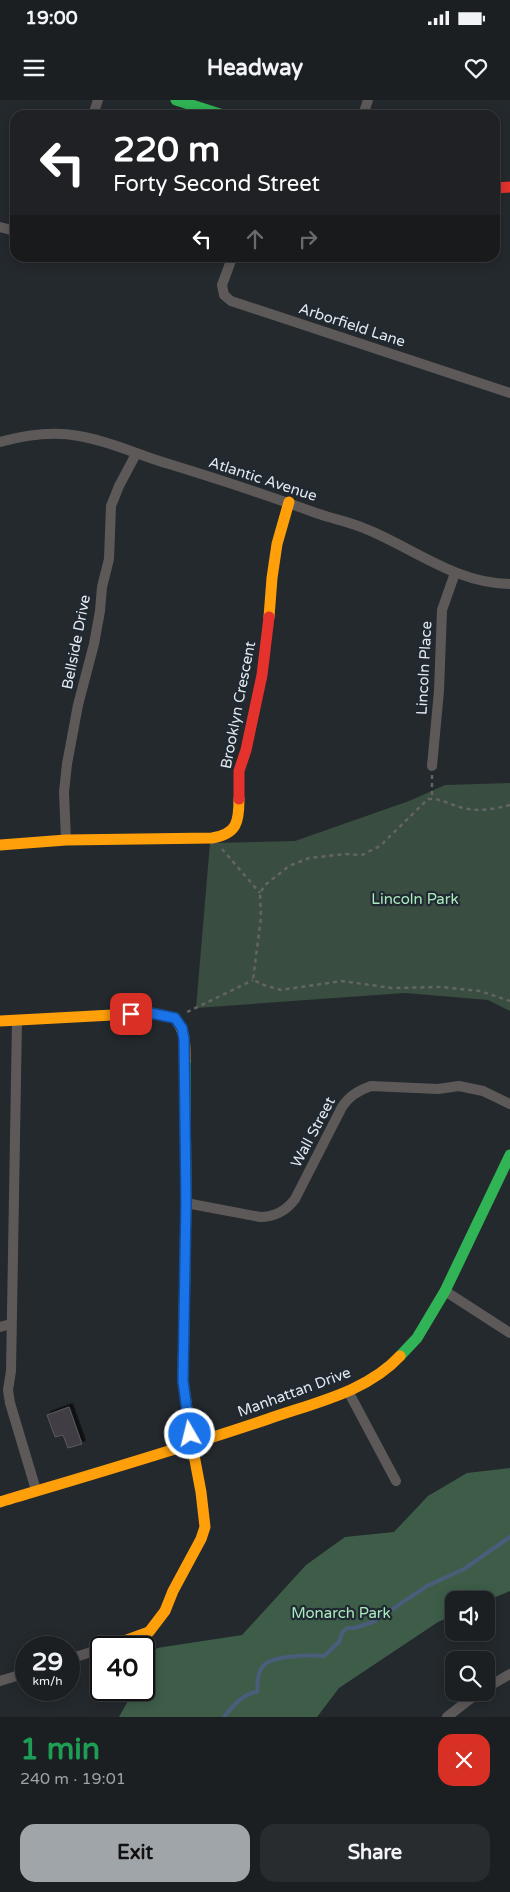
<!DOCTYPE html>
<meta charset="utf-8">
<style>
body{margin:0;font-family:"Varela Round",sans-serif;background:#282c2f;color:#f1f3f6;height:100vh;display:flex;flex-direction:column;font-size:19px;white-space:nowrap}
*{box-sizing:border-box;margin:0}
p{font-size:16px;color:#a0a2a5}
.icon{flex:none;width:28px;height:28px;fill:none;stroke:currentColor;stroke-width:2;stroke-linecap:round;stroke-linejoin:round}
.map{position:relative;height:1617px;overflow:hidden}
.side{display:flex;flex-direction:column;background:#1b1f22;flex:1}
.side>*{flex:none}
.guide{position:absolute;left:10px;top:10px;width:490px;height:152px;border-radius:15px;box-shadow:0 2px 12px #0003,0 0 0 1px #393d40;background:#202124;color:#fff;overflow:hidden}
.tools{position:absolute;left:445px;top:1491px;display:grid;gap:10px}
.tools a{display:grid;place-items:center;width:50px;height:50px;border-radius:10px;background:#1b1f22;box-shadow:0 2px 12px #0003,0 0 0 1px #393d40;font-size:25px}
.speed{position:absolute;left:15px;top:1536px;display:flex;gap:10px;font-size:25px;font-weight:700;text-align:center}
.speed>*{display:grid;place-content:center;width:65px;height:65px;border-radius:50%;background:#1b1f22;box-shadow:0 2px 12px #0003,0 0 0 1px #393d40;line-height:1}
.speed small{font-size:12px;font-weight:400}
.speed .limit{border:2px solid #111;border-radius:8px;background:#fff;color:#111}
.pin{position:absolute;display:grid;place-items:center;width:42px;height:42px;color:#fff;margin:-21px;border-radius:10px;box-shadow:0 2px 8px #0006}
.me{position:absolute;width:55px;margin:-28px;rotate:352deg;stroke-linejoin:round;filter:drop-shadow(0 0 4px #0008)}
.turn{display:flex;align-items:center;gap:18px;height:105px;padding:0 20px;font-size:22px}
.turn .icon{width:65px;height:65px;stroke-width:2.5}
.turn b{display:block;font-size:35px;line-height:42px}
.lanes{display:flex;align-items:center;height:48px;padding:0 20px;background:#0003;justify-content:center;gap:25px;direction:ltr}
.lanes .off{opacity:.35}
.round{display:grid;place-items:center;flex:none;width:52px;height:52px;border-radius:15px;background:#282c2f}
.overview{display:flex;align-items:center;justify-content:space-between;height:85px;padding:0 20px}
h1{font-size:30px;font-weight:700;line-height:38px;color:#1e9e55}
.primary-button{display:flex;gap:10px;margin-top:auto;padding:10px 20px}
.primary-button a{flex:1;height:58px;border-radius:15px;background:#a0a5aa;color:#111;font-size:20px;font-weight:700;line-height:58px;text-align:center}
.primary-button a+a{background:#282c2f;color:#f1f3f6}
.status{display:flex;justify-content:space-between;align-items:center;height:35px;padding:0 25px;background:#1b1f22;direction:ltr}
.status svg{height:14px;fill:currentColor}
header{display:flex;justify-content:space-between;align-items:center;height:65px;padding:0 20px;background:#1b1f22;font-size:22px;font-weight:700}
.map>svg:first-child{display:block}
.green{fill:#394d40}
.forest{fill:#3d5d49}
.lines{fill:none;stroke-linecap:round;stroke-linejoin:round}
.stream{stroke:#4a5d7a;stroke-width:4}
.building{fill:#3f3d45;stroke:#5a5a5e;filter:url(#shadow)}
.path{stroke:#656464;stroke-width:2.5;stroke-dasharray:4 4;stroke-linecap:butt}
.street{stroke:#5e5959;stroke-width:10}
.fast{stroke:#30b455;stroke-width:11}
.slow{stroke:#ff9f0a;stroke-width:11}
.jam{stroke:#e5322d;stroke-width:11}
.route-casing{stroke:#114b97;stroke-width:12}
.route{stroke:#1a73e8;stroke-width:9}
.labels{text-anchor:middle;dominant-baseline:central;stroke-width:4.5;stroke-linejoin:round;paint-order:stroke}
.street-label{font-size:15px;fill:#e2e8ed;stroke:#202931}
.park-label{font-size:15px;fill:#abe9be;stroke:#202931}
</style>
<div class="status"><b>19:00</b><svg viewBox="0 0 49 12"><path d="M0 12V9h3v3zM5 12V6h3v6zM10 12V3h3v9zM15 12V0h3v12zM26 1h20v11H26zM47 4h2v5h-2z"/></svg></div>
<header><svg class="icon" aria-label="menu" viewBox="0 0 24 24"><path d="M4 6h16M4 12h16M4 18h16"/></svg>Headway<svg class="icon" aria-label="heart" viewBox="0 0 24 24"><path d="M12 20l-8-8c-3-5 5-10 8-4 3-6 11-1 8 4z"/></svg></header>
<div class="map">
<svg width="510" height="1617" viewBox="0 0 510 1617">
<defs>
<filter id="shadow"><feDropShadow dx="3.5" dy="-3.5" stdDeviation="0" flood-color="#0009"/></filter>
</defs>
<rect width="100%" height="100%" fill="#24292d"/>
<path class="green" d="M510 683V911L488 900 405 893 196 908 210 743 295 741 409 701 445 685Z"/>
<path class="forest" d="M510 1368V1491L486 1501 454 1500V1515L438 1522 339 1588 317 1617H119L134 1590H144V1572L157 1548 242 1535 306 1465 345 1437 394 1432 428 1396 467 1373Z"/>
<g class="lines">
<path class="stream" d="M224 1617C233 1606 242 1594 257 1592 258 1582 257 1573 263 1566 272 1555 311 1555 324 1556L339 1542 342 1533 347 1528H355L373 1522 427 1486 464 1469 510 1437"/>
</g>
<path class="building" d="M69 1307 82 1344 68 1348 63 1335 55 1337 47 1315Z"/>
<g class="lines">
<path class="path" d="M432 675V699
M510 705C494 709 479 712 463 708 450 705 441 698 428 699L380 746 362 755 346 754 309 758 289 766 265 785 260 793 261 817 253 880 264 885 281 890 342 881 392 888 441 887 480 891 510 901
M222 749 260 793
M187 912 253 880"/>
<path class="street" d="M93 15 98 0
M363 15 368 0
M0 127 15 131
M232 158 222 185 224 195 231 201 510 293
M0 342C25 335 53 331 79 336 110 341 138 355 169 364 218 379 267 395 316 413 333 419 350 422 366 429 413 448 457 484 510 484
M432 666 439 591 442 510 455 473
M66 740 64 692 67 664 78 605 94 544 100 511 102 487 109 459 111 406 119 386 136 354
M17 921 11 1271 8 1290 10 1303 36 1390
M186 1103 260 1117C275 1117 286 1111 295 1099L342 1007C349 996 359 990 371 986L438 989 459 986 483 991 510 1004
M445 1191 510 1233
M0 1227 11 1224
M348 1291 396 1381
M69 1559 101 1549
M0 1581 26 1573
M486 1588 510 1574
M447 1617 479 1592"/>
<path class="fast" d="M176 0 223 15
M185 961 186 1103 183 1281 194 1355
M400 1256 417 1238 445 1191 510 1055"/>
<path class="slow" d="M269 517 272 478 277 444 289 402
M0 745 66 740 212 738C237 734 239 722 239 699
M0 921 150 913 175 918C186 933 185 943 185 961
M0 1402C90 1375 180 1349 268 1319 313 1303 367 1292 400 1256
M105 1548 149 1532 165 1511 173 1491 201 1439 205 1427 201 1392 194 1355"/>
<path class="jam" d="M495 88 510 87
M239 699V671L246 650 262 575 269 517"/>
</g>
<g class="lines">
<g class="route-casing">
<path id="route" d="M131 914 150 913 175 918 182 928 184 939 186 1103 183 1281 190 1334"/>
</g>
<use href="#route" class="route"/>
</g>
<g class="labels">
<g class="street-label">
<text transform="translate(352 225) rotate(18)">Arborfield Lane</text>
<text transform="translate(263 379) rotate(18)">Atlantic Avenue</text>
<text transform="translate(76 542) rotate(-79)">Bellside Drive</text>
<text transform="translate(424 568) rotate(-87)">Lincoln Place</text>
<text transform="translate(238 605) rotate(-79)">Brooklyn Crescent</text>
<text transform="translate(313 1032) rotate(-62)">Wall Street</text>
<text transform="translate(294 1292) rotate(-20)">Manhattan Drive</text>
</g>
<g class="park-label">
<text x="415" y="799">Lincoln Park</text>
<text x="341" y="1513">Monarch Park</text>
</g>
</g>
</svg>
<div class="tools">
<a><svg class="icon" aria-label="sound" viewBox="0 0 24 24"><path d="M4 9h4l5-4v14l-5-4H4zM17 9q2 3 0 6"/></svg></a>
<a><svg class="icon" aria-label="search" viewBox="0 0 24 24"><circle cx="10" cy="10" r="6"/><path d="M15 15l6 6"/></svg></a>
</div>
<div class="speed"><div>29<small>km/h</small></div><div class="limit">40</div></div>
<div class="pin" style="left:131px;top:914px;background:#d93025"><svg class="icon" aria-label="arrive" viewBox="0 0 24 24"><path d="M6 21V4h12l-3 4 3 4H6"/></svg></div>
<svg class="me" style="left:190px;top:1334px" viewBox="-20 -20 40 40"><circle r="17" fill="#1a73e8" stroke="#fff" stroke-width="3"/><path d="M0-11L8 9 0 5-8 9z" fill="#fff"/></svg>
<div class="guide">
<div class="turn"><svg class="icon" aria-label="left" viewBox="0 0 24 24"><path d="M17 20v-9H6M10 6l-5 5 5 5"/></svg><div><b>220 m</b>Forty Second Street</div></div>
<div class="lanes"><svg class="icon" aria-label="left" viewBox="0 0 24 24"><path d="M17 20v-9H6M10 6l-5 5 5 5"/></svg><svg class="icon off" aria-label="ahead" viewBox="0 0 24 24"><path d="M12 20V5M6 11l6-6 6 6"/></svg><svg class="icon off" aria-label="right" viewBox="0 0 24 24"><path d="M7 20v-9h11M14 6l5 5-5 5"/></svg></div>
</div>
</div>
<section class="side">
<div class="overview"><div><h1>1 min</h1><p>240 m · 19:01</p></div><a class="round" style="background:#d93025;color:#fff"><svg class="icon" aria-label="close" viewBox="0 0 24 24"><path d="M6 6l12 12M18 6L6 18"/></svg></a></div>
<div class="primary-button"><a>Exit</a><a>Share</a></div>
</section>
